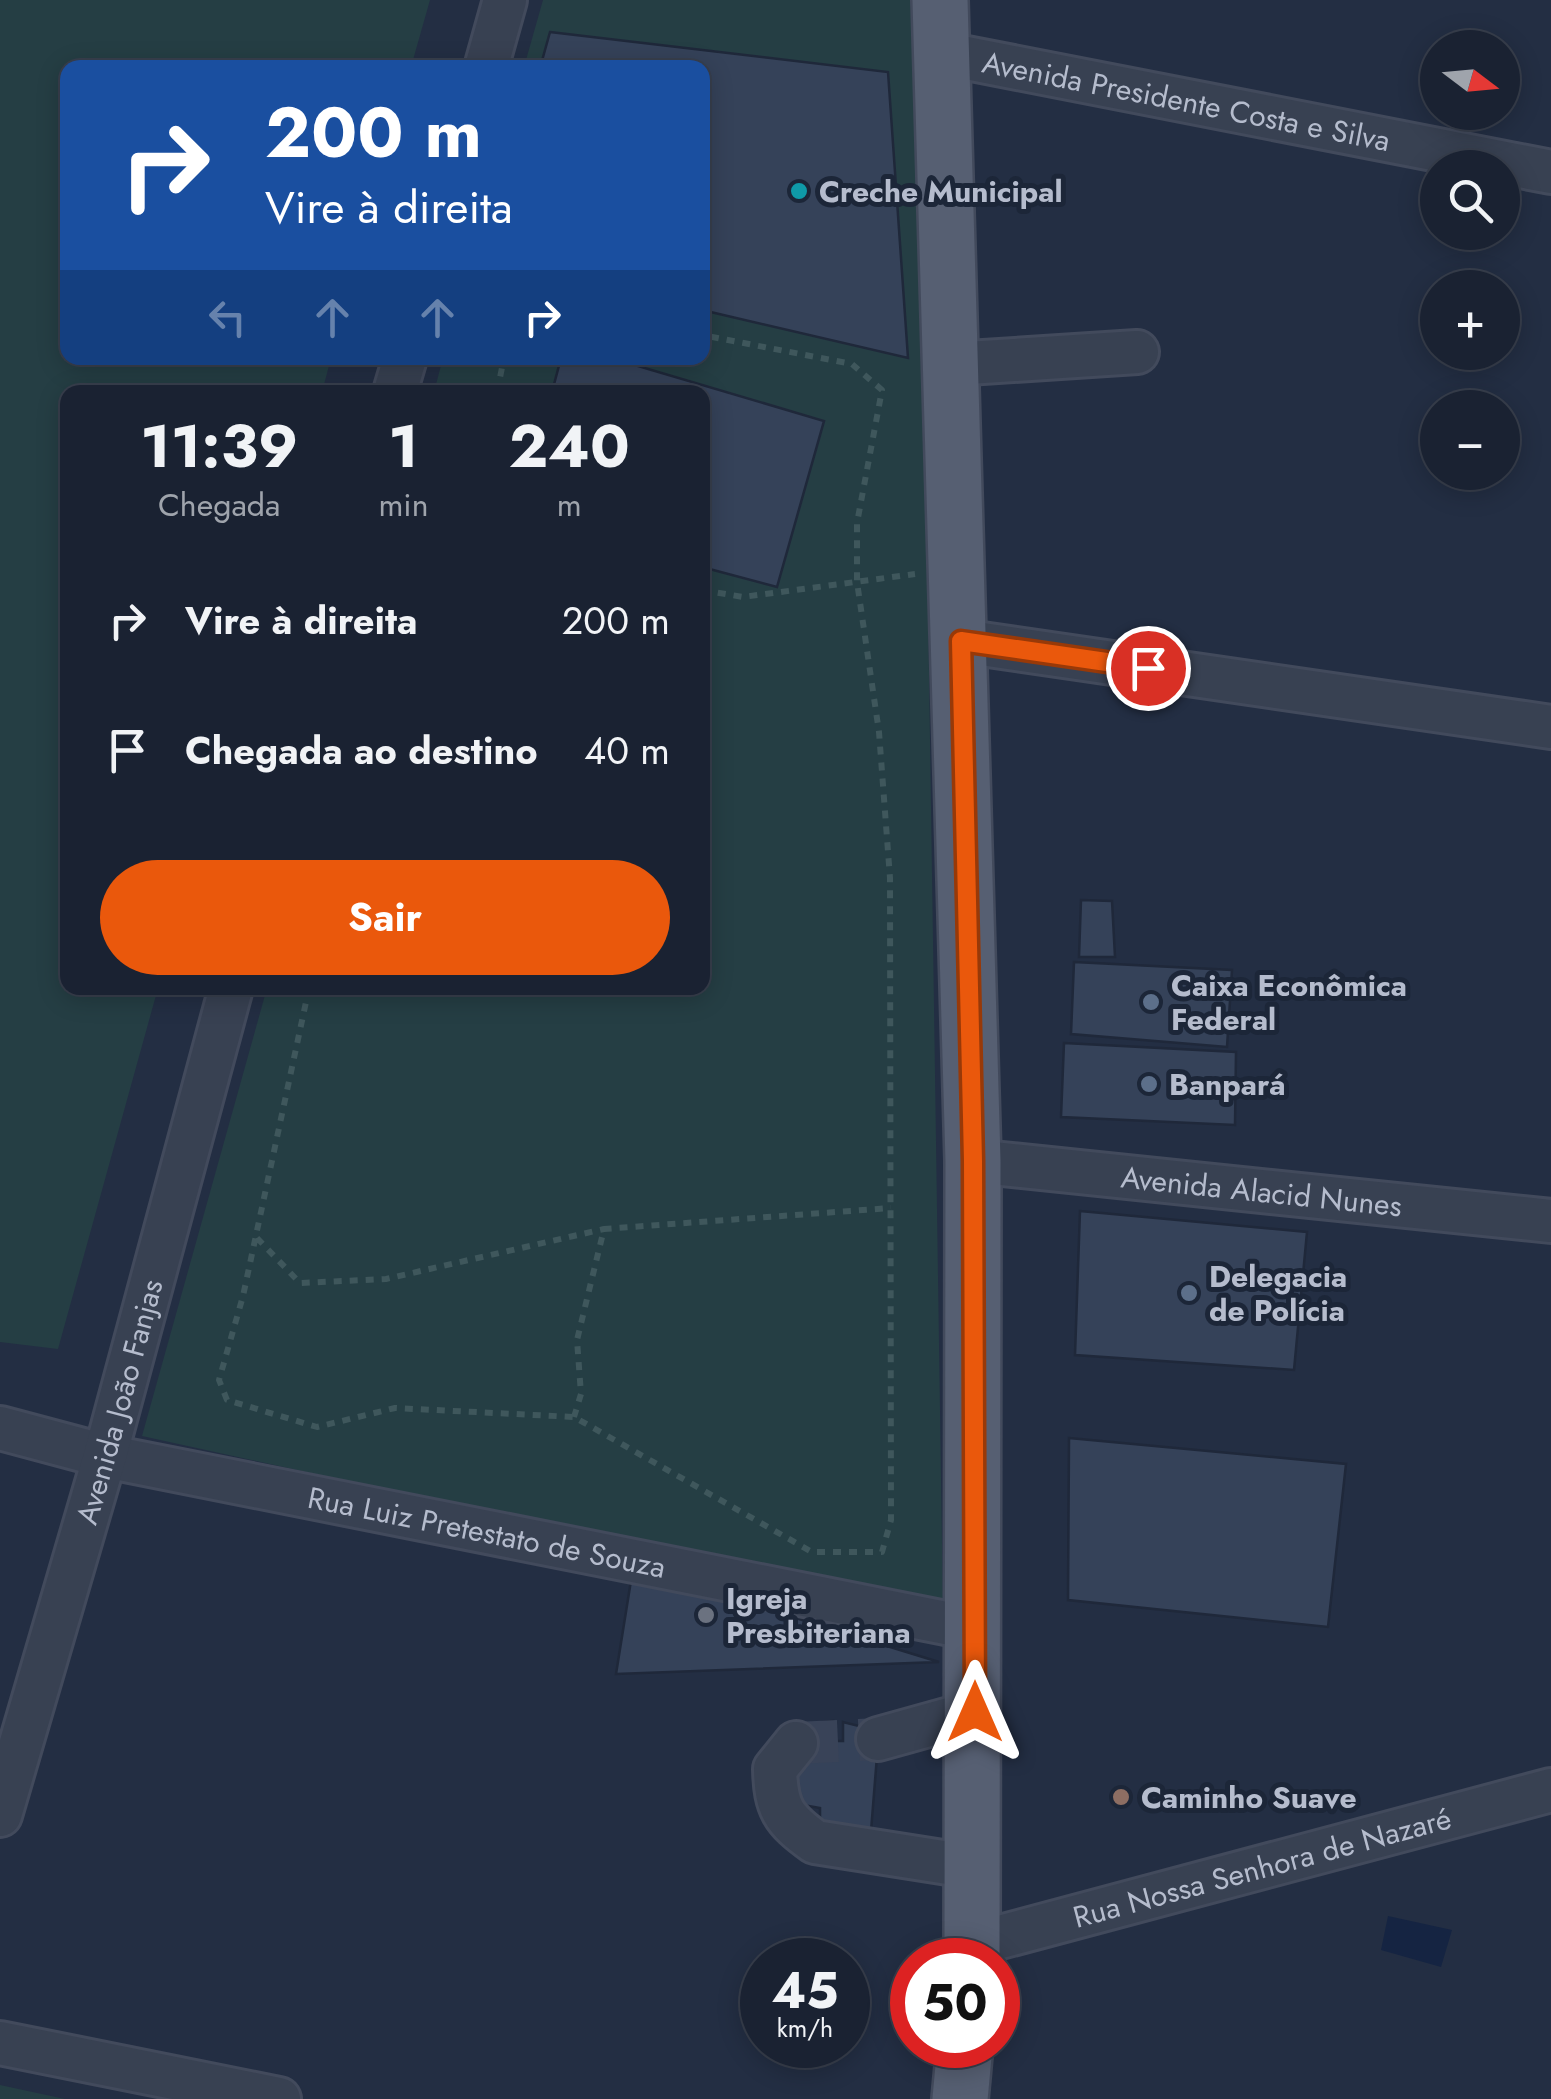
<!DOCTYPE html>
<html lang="pt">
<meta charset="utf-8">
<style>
body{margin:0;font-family:Jost,sans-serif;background:#232a3a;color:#f1f3f6;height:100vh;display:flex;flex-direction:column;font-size:38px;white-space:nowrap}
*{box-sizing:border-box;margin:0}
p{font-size:32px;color:#9fa4ac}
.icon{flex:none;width:55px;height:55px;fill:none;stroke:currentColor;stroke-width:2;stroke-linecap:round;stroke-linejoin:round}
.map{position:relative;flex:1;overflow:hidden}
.sheet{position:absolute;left:60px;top:385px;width:650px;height:610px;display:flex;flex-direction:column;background:#1a2232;border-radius:20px;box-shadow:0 5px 25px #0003,0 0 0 2px #383f4d}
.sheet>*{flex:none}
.banner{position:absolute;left:60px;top:60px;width:650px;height:305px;border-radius:20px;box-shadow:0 5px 25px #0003,0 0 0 2px #383f4d;background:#1a4fa0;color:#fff;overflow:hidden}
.needle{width:65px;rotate:106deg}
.controls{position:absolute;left:1420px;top:30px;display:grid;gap:20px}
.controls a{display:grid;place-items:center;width:100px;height:100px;border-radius:50%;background:#1a2232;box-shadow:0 5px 25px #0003,0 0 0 2px #383f4d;font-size:50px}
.speed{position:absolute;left:740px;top:1938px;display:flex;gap:20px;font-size:50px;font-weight:700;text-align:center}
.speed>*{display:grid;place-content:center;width:130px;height:130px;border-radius:50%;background:#1a2232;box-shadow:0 5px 25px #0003,0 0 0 2px #383f4d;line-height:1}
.speed small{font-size:25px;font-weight:400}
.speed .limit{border:15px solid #d22;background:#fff;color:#111}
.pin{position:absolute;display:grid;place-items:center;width:85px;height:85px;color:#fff;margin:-42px;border:5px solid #fff;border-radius:50%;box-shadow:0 2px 10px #0007}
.me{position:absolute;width:110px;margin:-55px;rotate:0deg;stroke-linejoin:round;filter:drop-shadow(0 0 8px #0008)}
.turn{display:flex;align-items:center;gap:35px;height:210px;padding:0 40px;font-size:45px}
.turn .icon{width:130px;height:130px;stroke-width:2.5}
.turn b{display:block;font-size:70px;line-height:85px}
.lanes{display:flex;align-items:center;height:95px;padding:0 40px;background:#0003;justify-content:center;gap:50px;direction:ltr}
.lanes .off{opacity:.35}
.eta{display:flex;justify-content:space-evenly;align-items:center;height:170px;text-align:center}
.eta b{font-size:60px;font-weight:700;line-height:70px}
.cta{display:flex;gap:20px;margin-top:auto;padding:20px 40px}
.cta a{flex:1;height:115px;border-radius:60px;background:#ea580c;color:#fff;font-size:40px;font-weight:700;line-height:115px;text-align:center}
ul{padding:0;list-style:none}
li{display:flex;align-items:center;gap:30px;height:130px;padding:0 40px}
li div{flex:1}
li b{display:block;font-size:38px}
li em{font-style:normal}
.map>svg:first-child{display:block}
.green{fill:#253e44}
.water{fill:#152442}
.building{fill:#354259;stroke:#1f283a;stroke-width:2.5}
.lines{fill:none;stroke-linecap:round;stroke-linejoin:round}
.minor-tunnel{stroke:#394358;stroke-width:42;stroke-dasharray:42 21;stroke-linecap:butt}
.minor-casing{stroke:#424a5c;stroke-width:48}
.major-casing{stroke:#424a5c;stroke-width:60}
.path{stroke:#3f575c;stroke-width:6;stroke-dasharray:8 8;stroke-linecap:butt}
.minor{stroke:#384152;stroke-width:42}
.major{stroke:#565f72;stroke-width:55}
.route-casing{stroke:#983908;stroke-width:25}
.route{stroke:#ea580c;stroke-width:18}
.culture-dot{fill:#0f9aa8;stroke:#1c2638;stroke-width:4}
.service-dot{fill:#5c6f8a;stroke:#1c2638;stroke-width:4}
.worship-dot{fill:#6b7280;stroke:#1c2638;stroke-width:4}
.education-dot{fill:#8d6e63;stroke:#1c2638;stroke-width:4}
.labels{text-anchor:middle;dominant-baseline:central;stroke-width:10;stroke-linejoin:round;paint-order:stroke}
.street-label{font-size:30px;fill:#b5bccd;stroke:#1c2638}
.poi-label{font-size:30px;font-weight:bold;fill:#b5bccd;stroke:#1c2638;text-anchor:start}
</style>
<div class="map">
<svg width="1551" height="2099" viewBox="0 0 1551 2099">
<rect width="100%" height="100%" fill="#232e43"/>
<path class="green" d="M0 0H430L411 67 68 68V358H331L322 392H68V988H158L58 1349 0 1342Z
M543 0H919L943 1612 142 1436 267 988H702V392H434L443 358H702V68L524 67Z
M0 2085 65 2099H0Z"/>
<path class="water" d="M1388 1916 1452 1930 1441 1967 1381 1950Z"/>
<path class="building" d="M550 32 888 72 908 358 702 310V68H540Z
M561 358H611L824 421 777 587 702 567V392H552Z
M1081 900 1112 901 1115 957H1079Z
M1074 962 1232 970 1227 1047 1071 1034Z
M1064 1043 1236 1052 1235 1125 1061 1117Z
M1080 1211 1307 1232 1294 1370 1075 1355Z
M1069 1438 1346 1464 1328 1627 1068 1600Z
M633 1568 939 1662 616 1674Z
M833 1721 832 1741H843V1722L879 1731 871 1831 820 1830V1808L792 1803 797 1725Z"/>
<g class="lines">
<path class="minor-tunnel" d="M796 1743 878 1739"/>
<g class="minor-casing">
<g id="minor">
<path id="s1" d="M941 53 1551 172"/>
<path d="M486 68 505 0"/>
<path d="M952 364 1137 352"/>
<path d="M395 392 405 358"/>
<path d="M961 641 1551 727"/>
<path id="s2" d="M973 1161 1551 1221"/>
<path id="s3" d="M0 1428 105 1456 976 1629"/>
<path d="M878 1739 975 1712"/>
<path d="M796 1743 775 1769C776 1808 783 1819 815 1842L974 1867"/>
<path id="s4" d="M0 1815 105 1456 231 988"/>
<path id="s5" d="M974 1944 1551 1790"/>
<path d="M0 2043 279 2099"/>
</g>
</g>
<g class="major-casing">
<path id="major" d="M940 0 973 1161 972 1960
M960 2099 965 2045"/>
</g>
<path class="path" d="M497 392 504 358
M702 590 743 597 915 574
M309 988 243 1296 219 1380 227 1400 317 1427 395 1408 574 1417 812 1552H882L891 1520 890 878 879 732 857 582V523L882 390 852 364 702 335
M257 1238 300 1283 386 1279 604 1229
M574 1417 581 1394 577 1340 604 1229 891 1208"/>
<use href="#minor" class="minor"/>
<use href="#major" class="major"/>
</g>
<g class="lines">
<g class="route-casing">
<path id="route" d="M975 1712 973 1161 961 641 1148 668"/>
</g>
<use href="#route" class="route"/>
</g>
<circle class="culture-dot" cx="799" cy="191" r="10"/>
<g class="service-dot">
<circle cx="1151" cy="1002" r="10"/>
<circle cx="1149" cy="1084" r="10"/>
<circle cx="1189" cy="1293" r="10"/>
</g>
<circle class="worship-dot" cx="706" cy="1615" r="10"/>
<circle class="education-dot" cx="1121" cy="1797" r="10"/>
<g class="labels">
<g class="street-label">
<text stroke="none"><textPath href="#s1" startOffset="250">Avenida Presidente Costa e Silva</textPath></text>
<text stroke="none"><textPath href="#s2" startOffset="290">Avenida Alacid Nunes</textPath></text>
<text stroke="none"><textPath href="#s4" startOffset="430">Avenida João Fanjas</textPath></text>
<text stroke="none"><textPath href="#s3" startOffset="498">Rua Luiz Pretestato de Souza</textPath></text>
<text stroke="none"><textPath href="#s5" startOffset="298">Rua Nossa Senhora de Nazaré</textPath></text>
</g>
<g class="poi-label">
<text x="819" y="191">Creche Municipal</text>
<text x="1171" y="985">Caixa Econômica<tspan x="1171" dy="34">Federal</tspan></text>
<text x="1169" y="1084">Banpará</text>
<text x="1209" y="1276">Delegacia<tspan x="1209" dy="34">de Polícia</tspan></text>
<text x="726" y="1598">Igreja<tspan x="726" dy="34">Presbiteriana</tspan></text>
<text x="1141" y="1797">Caminho Suave</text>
</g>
</g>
</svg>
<div class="controls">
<a><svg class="needle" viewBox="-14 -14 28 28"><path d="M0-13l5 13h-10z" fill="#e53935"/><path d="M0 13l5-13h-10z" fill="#9fa4ac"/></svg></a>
<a><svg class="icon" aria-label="search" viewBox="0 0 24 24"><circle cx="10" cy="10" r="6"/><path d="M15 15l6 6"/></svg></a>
<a>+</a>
<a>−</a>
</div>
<div class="speed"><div>45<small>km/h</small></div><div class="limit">50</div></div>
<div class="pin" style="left:1148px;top:668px;background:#d93025"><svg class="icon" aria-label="arrive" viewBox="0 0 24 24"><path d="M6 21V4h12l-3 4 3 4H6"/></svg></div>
<svg class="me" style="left:975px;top:1712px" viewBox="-20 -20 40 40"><path d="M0-17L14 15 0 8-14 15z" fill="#ea580c" stroke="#fff" stroke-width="4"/></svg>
<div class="banner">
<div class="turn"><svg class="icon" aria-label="right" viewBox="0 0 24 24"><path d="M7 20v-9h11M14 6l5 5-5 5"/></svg><div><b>200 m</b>Vire à direita</div></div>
<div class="lanes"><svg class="icon off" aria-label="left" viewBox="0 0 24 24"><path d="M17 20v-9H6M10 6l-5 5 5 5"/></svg><svg class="icon off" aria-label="ahead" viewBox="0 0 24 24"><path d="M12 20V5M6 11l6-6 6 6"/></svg><svg class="icon off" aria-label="ahead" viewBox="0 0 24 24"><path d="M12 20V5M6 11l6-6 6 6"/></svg><svg class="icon" aria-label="right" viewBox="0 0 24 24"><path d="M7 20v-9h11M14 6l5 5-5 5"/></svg></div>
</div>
<section class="sheet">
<div class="eta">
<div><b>11:39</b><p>Chegada</p></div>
<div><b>1</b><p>min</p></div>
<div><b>240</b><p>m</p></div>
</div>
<ul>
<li><svg class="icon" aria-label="right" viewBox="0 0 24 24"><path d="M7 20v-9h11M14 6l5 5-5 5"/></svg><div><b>Vire à direita</b></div><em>200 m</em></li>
<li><svg class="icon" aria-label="arrive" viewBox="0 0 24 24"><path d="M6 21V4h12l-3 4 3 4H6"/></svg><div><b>Chegada ao destino</b></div><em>40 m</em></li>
</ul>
<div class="cta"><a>Sair</a></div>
</section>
</div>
